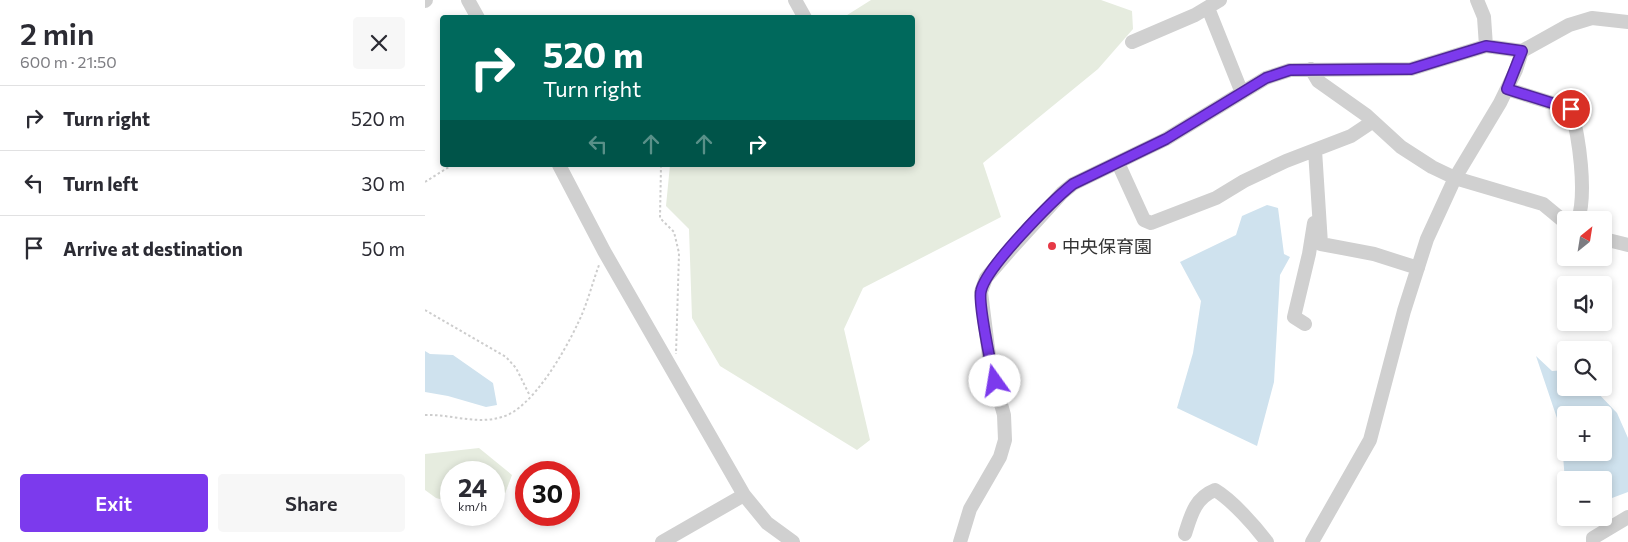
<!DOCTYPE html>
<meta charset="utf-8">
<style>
body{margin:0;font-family:Commissioner,"Noto Sans JP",sans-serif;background:#f7f7f7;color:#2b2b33;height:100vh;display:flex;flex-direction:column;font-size:19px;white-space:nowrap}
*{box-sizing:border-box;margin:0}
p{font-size:16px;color:#7c7c81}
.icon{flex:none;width:28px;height:28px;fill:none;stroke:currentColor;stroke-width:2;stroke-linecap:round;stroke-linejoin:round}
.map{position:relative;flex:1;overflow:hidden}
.details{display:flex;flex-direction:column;background:#fff;width:425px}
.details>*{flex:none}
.hud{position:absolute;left:15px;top:15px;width:475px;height:152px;border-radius:5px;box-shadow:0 2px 8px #0003;background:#00695c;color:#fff;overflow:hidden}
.needle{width:32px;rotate:30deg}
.fabs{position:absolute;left:1132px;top:211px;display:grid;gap:10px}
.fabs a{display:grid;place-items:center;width:55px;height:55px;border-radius:5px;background:#fff;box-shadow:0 2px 8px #0003;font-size:25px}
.speed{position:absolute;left:15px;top:461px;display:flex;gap:10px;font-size:25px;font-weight:700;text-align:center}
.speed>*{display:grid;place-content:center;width:65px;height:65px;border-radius:50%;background:#fff;box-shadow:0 2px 8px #0003;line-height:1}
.speed small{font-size:12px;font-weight:400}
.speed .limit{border:8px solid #d22;background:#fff;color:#111}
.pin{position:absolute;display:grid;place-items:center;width:42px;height:42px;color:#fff;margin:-21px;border:2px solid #fff;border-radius:50%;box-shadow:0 1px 5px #0007}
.me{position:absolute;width:55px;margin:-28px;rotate:347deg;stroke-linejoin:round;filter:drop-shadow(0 0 4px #0008)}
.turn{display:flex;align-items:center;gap:18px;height:105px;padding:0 20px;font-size:22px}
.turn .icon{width:65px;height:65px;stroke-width:2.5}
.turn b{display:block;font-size:35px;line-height:42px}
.lanes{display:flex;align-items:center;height:48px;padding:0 20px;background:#0003;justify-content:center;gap:25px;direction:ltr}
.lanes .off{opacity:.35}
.round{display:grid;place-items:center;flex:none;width:52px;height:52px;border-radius:5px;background:#f7f7f7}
.overview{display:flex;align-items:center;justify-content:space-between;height:85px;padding:0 20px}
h1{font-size:30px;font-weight:600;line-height:38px}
.primary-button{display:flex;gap:10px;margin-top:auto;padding:10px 20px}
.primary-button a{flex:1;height:58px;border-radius:5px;background:#7c3aed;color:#fff;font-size:20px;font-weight:600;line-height:58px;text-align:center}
.primary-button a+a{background:#f7f7f7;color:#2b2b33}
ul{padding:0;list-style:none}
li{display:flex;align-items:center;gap:15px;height:65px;padding:0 20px;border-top:1px solid #e1e1e2}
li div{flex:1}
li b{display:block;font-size:19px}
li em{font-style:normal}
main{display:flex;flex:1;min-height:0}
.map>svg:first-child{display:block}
.green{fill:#e6ecdf}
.water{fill:#cfe2ee;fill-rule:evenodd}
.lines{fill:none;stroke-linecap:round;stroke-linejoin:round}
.path{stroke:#cdcdcd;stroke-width:2;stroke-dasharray:2.5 2.5;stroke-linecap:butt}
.minor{stroke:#d0d0d0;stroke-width:14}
.route-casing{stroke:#51269a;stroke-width:12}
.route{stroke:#7c3aed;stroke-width:9}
.poi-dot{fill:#e63946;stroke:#fff;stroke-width:2}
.labels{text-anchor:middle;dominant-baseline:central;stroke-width:5;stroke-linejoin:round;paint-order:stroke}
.poi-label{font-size:18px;fill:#333;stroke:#fff;text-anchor:start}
</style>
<main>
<section class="details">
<div class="overview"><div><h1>2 min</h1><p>600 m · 21:50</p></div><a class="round"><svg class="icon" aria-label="close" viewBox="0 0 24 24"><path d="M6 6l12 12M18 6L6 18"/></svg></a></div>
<ul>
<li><svg class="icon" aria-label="right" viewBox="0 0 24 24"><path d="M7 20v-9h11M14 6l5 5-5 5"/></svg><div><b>Turn right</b></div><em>520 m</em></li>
<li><svg class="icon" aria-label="left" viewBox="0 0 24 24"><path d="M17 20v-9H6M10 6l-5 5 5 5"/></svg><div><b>Turn left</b></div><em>30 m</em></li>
<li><svg class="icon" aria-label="arrive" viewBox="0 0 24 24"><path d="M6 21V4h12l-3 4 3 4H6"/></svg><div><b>Arrive at destination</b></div><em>50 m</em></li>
</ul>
<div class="primary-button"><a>Exit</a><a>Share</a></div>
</section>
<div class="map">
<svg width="1203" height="542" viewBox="0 0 1203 542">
<rect width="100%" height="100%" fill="#fff"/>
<path class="green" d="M446 0H676L707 11 708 29 673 69 558 163 576 217 438 288 419 329 445 440 432 450 295 366 267 318 264 229 241 206 245 165H488V18L419 17Z
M54 448 87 475 75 507 69 509V472H26V502L11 498 0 490V454Z"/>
<path class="water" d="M842 205 853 208 859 254 865 257 855 275 849 382 832 446 752 408 768 353 776 301 755 262 811 235 817 216Z
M0 351 5 354 28 355 68 383 72 405 61 407 23 396 0 392Z
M1111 356 1127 371 1141 370V388H1168L1192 413 1203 438V492L1179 501V480H1141V494L1136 430ZM1141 415H1179V452H1141Z"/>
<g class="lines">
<path class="path" d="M236 165 235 218 249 232 254 253 251 354
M0 182 27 165
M0 310 81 357 91 368 105 396
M0 415C26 414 51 425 77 417 107 409 140 351 153 323 162 305 167 284 174 265"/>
<path class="minor" d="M43 0 53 18
M370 0 380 18
M1052 0 1059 17 1061 46
M0 1 1 0
M783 8 817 93
M707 42 770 15 795 0
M886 69 893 81 941 115 976 147 1007 167 1030 178 1118 204 1141 223
M1082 89 1146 109C1154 137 1162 192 1153 220
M890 150 896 244 949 254 993 268
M693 163 719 220 726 223 791 198 819 181 861 161 926 136 947 122
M134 165 179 251 319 495 342 523 368 542
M1179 239 1203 245
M880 324 869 317 884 254 889 223
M760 534C766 515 770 498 790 490 807 500 830 526 842 542
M237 542 319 495
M535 542 545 509 575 457 580 440 579 415 565 364 556 292 561 278 586 249 637 193 648 184 741 139 841 78 865 70 986 69 1061 46 1097 51 1144 25 1167 18 1203 22
M887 542 945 440 979 311 1002 239 1030 178 1075 103 1091 70 1097 51
M1168 542V538L1203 517"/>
</g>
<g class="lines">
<g class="route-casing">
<path id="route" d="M570 381C566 367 553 302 556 291 561 267 628 200 648 184L741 139 841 78 865 70 986 69 1061 46 1097 51 1082 89 1146 109"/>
</g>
<use href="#route" class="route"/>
</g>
<circle class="poi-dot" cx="627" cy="246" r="5"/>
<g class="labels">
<g class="poi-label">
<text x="637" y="246">中央保育園</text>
</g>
</g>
</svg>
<div class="fabs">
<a><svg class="needle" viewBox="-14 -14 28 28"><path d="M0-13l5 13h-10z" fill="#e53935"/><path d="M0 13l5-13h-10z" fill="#7c7c81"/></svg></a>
<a><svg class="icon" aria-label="sound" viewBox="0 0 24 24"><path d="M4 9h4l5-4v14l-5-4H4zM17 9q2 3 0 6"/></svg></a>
<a><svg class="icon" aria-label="search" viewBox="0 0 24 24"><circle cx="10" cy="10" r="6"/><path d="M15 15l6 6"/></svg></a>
<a>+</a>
<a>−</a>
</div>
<div class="speed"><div>24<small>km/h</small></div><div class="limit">30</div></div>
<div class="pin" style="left:1146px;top:109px;background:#d93025"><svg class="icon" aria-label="arrive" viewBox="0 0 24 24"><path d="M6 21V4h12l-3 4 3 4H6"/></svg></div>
<svg class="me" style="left:570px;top:381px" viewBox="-20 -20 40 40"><circle r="19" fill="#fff"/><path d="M0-13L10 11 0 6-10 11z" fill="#7c3aed"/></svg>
<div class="hud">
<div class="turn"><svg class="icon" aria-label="right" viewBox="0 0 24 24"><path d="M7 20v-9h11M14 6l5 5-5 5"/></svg><div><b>520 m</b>Turn right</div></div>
<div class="lanes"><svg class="icon off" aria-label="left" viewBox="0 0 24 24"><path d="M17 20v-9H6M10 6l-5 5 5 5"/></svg><svg class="icon off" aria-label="ahead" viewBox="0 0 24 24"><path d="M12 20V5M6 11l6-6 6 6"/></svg><svg class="icon off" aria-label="ahead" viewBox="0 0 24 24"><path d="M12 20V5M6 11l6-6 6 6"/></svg><svg class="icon" aria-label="right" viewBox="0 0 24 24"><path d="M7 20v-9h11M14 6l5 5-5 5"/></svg></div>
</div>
</div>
</main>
